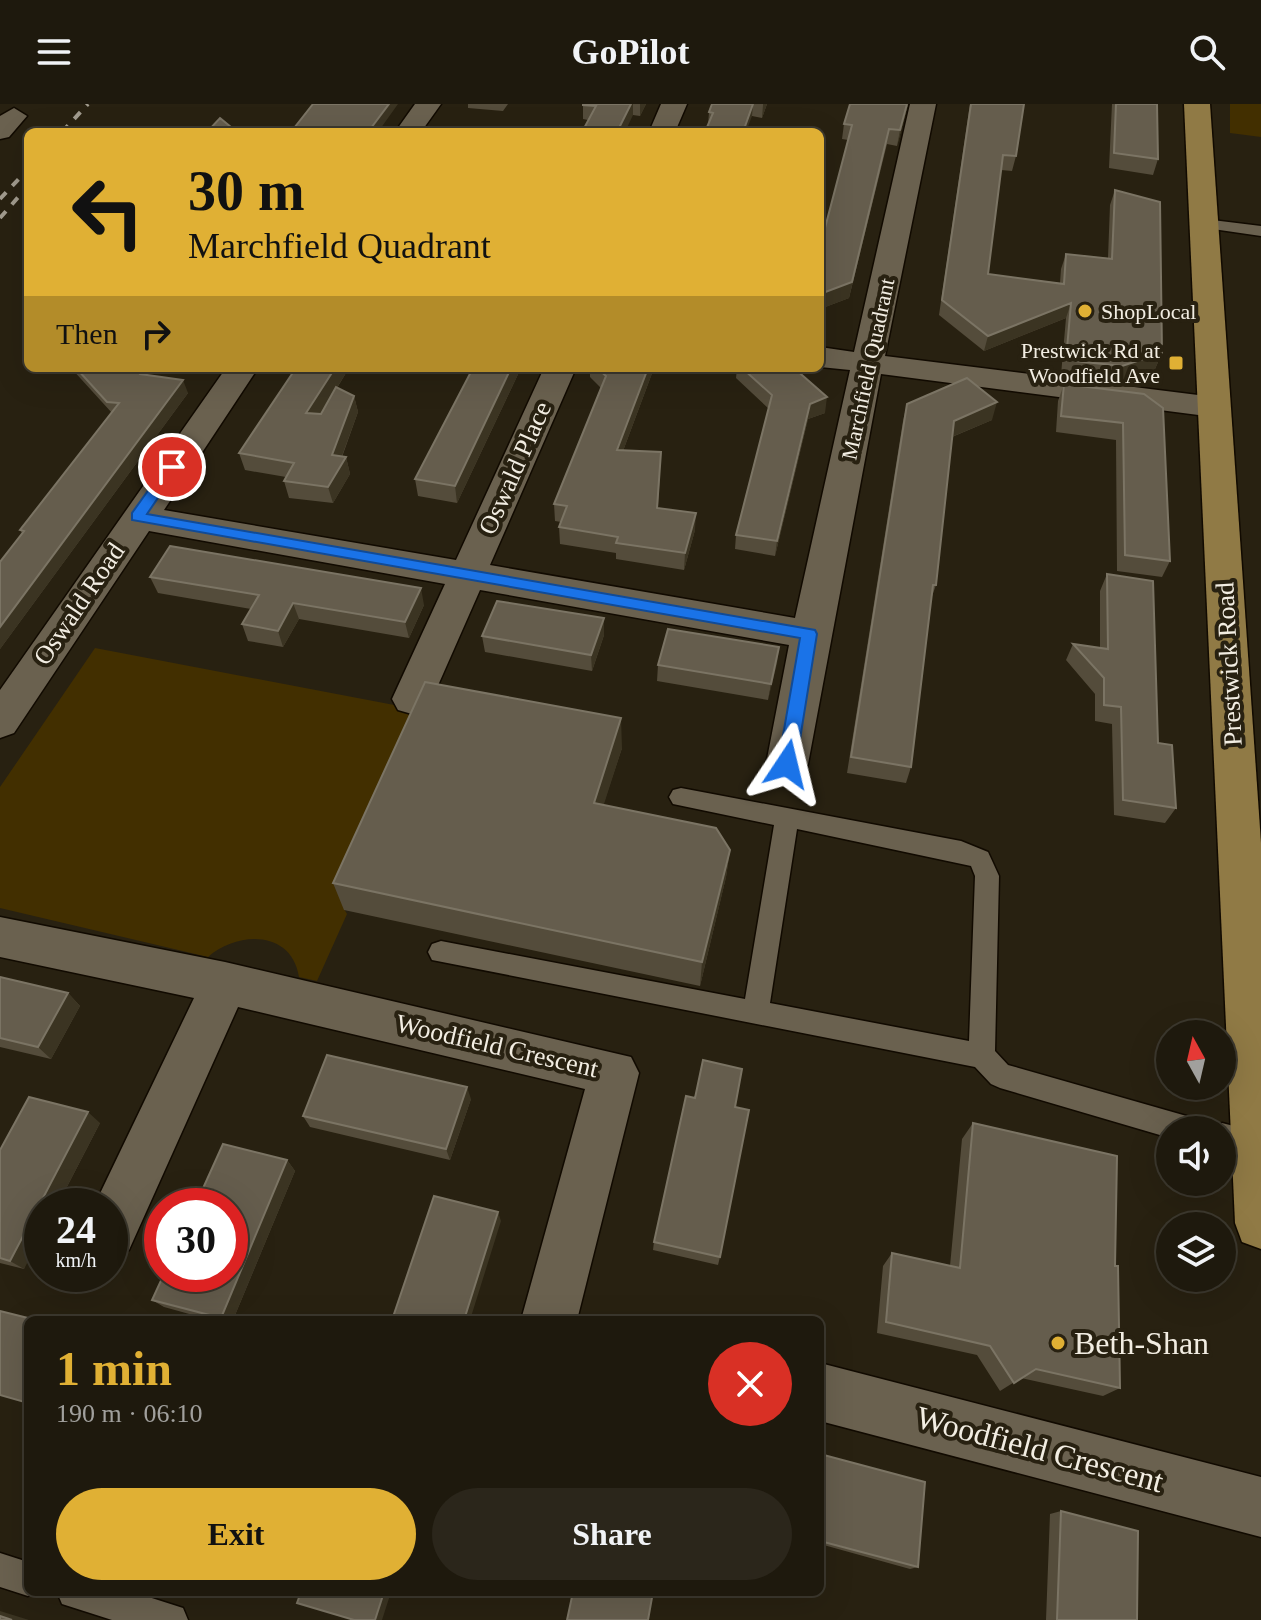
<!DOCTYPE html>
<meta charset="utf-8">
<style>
body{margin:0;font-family:"Times New Roman",serif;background:#2b261b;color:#f1f3f6;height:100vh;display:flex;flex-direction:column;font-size:30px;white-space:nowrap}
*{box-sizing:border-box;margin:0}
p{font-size:26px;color:#a1a09d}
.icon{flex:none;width:44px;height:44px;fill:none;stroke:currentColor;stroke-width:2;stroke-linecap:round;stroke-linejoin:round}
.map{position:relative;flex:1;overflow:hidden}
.details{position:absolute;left:24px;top:1212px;width:800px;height:280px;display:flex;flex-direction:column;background:#1e190d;border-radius:12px;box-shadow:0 8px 32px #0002,0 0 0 2px #3c382e}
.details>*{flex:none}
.hud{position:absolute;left:24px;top:24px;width:800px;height:244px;border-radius:12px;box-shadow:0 8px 32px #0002,0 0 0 2px #3c382e;background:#e0b034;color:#111;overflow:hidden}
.needle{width:52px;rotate:352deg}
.tools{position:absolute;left:1156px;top:916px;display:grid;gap:16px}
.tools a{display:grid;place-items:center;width:80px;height:80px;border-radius:50%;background:#1e190d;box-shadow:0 8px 32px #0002,0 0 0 2px #3c382e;font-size:40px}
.speed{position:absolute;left:24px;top:1084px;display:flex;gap:16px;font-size:40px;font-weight:700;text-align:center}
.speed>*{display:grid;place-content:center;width:104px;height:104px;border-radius:50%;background:#1e190d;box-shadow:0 8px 32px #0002,0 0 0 2px #3c382e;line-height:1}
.speed small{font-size:20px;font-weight:400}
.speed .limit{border:12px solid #d22;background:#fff;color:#111}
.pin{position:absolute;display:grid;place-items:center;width:68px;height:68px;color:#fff;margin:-34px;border:4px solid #fff;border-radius:50%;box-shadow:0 2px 8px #0007}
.me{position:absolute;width:88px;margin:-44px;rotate:10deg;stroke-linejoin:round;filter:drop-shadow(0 0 6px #0008)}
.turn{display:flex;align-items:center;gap:28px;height:168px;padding:0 32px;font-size:36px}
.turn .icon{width:104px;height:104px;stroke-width:2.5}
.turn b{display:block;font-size:56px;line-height:68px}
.then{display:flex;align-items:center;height:76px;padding:0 32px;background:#0003;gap:16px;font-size:30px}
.round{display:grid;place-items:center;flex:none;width:84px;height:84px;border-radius:42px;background:#2b261b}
.overview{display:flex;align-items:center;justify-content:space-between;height:136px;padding:0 32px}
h1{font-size:48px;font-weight:800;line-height:60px;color:#e0b034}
.cta{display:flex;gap:16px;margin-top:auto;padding:16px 32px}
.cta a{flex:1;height:92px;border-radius:48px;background:#e0b034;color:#111;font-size:32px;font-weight:800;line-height:92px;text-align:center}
.cta a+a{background:#2b261b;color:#f1f3f6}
header{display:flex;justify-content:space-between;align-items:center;height:104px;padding:0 32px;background:#1e190d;font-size:36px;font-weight:800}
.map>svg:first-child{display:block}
.green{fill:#422f00}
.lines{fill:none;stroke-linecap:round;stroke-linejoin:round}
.service-casing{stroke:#110a00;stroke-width:3}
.minor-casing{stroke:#110a00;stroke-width:3}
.primary-casing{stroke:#110a00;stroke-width:3}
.service{fill:#6a614f;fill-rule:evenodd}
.minor{fill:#6a614f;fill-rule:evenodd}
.primary{fill:#907a45;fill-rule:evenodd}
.rail{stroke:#a19b8e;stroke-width:4;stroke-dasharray:9 9;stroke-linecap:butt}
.wall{fill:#544c3b}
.shaded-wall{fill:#3b3422}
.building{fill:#655d4d;stroke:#7b7464;stroke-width:2}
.route{fill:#1a73e8;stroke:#114b97;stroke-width:2}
.poi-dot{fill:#e0b034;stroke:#282111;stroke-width:3}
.labels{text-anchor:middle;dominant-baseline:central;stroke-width:8;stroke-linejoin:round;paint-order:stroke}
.far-poi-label{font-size:22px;fill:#f2ede2;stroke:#282111;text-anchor:start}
.far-street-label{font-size:22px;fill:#f2ede2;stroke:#282111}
.street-label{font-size:26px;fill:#f2ede2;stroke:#282111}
.near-poi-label{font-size:32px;fill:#f2ede2;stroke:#282111;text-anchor:start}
.near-street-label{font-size:32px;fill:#f2ede2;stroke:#282111}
</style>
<header><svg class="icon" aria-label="menu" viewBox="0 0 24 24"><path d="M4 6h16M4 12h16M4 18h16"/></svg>GoPilot<svg class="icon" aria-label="search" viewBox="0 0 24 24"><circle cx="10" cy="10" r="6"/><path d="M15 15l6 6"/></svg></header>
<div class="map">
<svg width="1261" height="1516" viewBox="0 0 1261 1516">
<rect width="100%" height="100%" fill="#282111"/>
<path class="green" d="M1230 0H1261V33L1230 29Z
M95 544 431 608 344 805 347 810 317 877 299 873C292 827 239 826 208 853L0 804V683Z"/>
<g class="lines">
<g class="service-casing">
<path id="service" d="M1204 115 1261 122V132L1199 123 1196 120Z
M681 684 961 737 988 748 999 772 995 947 1008 961 1204 1017 1208 1026H1170V1034L1000 984 991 980 975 963 432 856 428 848 432 840 441 837 745 895 774 721 673 700 669 693 673 686ZM797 725 971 762 975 772 969 937 770 899Z
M1222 1019 1261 1029V1051L1222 1045V1026H1211Z
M0 1449 28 1458V1488H37L28 1492 0 1483Z
M57 1488H133L183 1504 188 1516H112L62 1500Z"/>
</g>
<g class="minor-casing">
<path id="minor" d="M415 0H441L421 28H395Z
M661 0H687L675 28H649Z
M910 0H936L885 252 1214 293 1226 296 1230 303 1226 310 1214 313 881 270 808 660 802 672 787 676 772 672 766 660 789 541 480 486 432 595 426 606 412 610 398 606 392 595 445 480 149 427 14 629 0 634V586L226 264H258L164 406 456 456 544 264H576L490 461 795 514 850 266 820 263V243L854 248Z
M14 4 27 12 9 33 0 35V12Z
M0 813 225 858 631 953 639 969 577 1216H521L585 985 238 903 129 1146 110 1154V1102H94L194 894 0 853Z
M820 1259 1261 1373V1433L820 1317Z"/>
</g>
<g class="primary-casing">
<path id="primary" d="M1184 0H1210L1261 739V1145L1242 1138 1235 1119Z"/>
</g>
<use href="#service" class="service"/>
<use href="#minor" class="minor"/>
<use href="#primary" class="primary"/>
<path class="rail" d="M62 28 88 0
M0 95 28 65
M0 114 28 82"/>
</g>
<path class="wall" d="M468 0H508L503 7 468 4Z
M583 0H646L640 12 633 11 588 16 583 15Z
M712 0H767L762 14 752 12 708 21 709 8Z
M908 0 897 42 887 40 849 194 820 205V143L848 36 842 35 844 20Z
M970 0H1024L1016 52 1012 67 1001 66 988 170 1060 179 1061 165 1066 150 1108 154 1110 101 1115 86 1162 249 1155 265 1116 278 1061 271 1066 214 984 247 939 211Z
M1112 0H1157L1158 55 1153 71 1109 64Z
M71 264H135L140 270 188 289 0 545V458L22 429 20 426 112 309Z
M296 264H349L337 284 354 292 358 308 342 353H346L350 370 333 399 289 394 284 377 286 373 245 366 239 349Z
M473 264H521L457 399 418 392 415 375Z
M590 264H654L623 347 661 348 658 404 695 426 684 466 616 455V449L560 440 559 423 561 418 555 417 554 400 601 284 590 273Z
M737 264H794L825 309 808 315 775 452 735 445 736 431 769 305 736 274Z
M1064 280 1144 290 1170 457 1162 473 1117 467 1116 336 1056 328 1058 297Z
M907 300 992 316 952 333 936 481 930 498 911 663 906 679 847 669 903 317Z
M1107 470 1158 639 1176 704 1165 719 1114 711 1112 620 1095 617V590L1066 556 1073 540 1100 544V487Z
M150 473 424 501 409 534 299 515 283 543 248 537 242 520 251 505 158 489Z
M604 514V531L592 567 485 548 482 532Z
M779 543 768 596 657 577 658 561Z
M622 644 603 701 730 746 726 773 700 882 344 806 333 779Z
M0 873 68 889 80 902 51 955 0 943Z
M471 995 450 1056 310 1023 303 1012Z
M735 1003 720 1153 718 1161 653 1146 654 1138Z
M100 1019 57 1102H42L24 1165 0 1159V1046Z
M973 1019 1115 1162 1120 1284 1103 1292 1021 1274 1000 1287 977 1251 877 1229 883 1162 892 1149 950 1162 962 1035Z
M287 1056 295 1067 233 1216H211L164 1203 152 1196Z
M820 1350 918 1463 910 1465 820 1440Z
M1061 1407 1137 1516H1046L1050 1410Z"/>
<path class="shaded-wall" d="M389 0H398L378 28H368Z
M631 0H633V11L625 28H617Z
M640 0H646L640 12Z
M753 0 752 12 746 28H743Z
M763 0H767L762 14 763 1Z
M907 0H908L897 42 900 26Z
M889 25 849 194 820 205V190Z
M1071 199 1066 214 984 247 988 232Z
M1162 249 1155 265 1116 278 1122 262Z
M335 264H349L311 326 306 309Z
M511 264H521L457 399 455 382Z
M648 264H654L617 363V346Z
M183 276 188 289 0 545V523Z
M354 292 358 308 336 368 332 351Z
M827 293 825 309 808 315 775 452 777 437 810 300Z
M997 298 992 316 949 334 954 317Z
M346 353 350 370 333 399 328 383Z
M696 409 695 426 684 466 685 449Z
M421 484 424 501 409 534 405 518Z
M293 499 299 515 283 543 278 527Z
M604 514V531L592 567 591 551Z
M779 543 777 560 768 596 771 580Z
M621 614 622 644 595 728 594 699Z
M730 746 726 773 700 882 702 858Z
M68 889 80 902 51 955 38 943Z
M467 983 471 995 450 1056 446 1045Z
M88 1008 100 1019 57 1102H42V1131L24 1165 10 1157Z
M287 1056 295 1067 233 1216H224L221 1214Z
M498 1108 501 1117 470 1216H464Z
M384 1488H391L382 1516H375Z
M0 1507 29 1516H12L0 1512Z"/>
<path class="building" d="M313 0H389L368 28H291Z
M583 0H631L617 28H582L596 2 583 1Z
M712 0H753L743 28H705L713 9 709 8Z
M850 0H907L900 26 889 25 852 178 820 190V143L852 21 844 20Z
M971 0H1024L1016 52 1003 51 988 170 1064 180 1066 150 1112 155 1115 86 1160 98 1162 249 1122 262 1066 256 1071 199 988 232 942 196Z
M1116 0H1157L1158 55 1114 49Z
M220 14 237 28H207Z
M76 264H135L140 270 183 276 0 523V458L24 427 20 426 119 299 107 298Z
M296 264H335L306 309 321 310 336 283 354 292 332 351 346 353 328 383 284 377 294 359 239 349Z
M473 264H511L455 382 415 375Z
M597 264H648L617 346 661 348 657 404 696 409 685 449 616 439 618 433 559 423 567 402 554 400 606 272Z
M742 264H794L827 293 810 300 777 437 736 431 772 291Z
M967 274 997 298 954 317 936 481H933L911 663 851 653 907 300Z
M1064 280 1144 290 1163 304 1170 457 1125 451 1123 319 1061 312Z
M170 442 421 484 405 518 293 499 278 527 242 520 259 491 150 473Z
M1107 470 1153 477 1158 639 1172 641 1176 704 1123 696 1121 603 1104 601V574L1073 540 1108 545Z
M497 497 604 514 591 551 482 532Z
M668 525 779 543 771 580 658 561Z
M425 578 621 614 594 699 716 724 730 746 702 858 333 779Z
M0 873 68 889 38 943 0 934Z
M327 951 467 983 446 1045 303 1012Z
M703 956 742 965 735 1003 749 1006 720 1153 654 1138 686 992 695 994Z
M29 993 88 1008 10 1157 0 1154V1046Z
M973 1019 1117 1052 1115 1162H1118L1120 1284 1036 1265 1014 1279 990 1242 886 1218 892 1149 960 1164Z
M223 1040 287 1056 221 1214 152 1196 164 1170H230V1102H195Z
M434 1092 498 1108 464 1216H392Z
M0 1207 36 1216H28V1299L0 1291Z
M820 1350 925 1378 918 1463 820 1437Z
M1061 1407 1138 1427 1137 1516H1057Z
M301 1488H384L375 1516H354L297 1499Z
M573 1488H653L648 1516H567Z
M0 1512 12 1516H0Z"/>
<path class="route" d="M172 359 179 363 147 410 815 526 817 530 796 660 787 666 778 660 800 534 132 416V409L167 360Z"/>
<g class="poi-dot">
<circle cx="1085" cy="207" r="8"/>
<rect x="1168" y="251" width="16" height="16" rx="4"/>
<circle cx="1058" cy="1239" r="8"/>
</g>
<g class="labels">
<g class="far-poi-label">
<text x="1101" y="207">ShopLocal</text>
<text x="1160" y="246" text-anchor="end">Prestwick Rd at<tspan x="1160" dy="25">Woodfield Ave</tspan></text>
</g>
<g class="far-street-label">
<text transform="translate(868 265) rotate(-78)">Marchfield Quadrant</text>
</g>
<g class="street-label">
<text transform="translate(515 364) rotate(-66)">Oswald Place</text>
<text transform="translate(79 500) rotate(-56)">Oswald Road</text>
<text transform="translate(1229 560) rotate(-93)">Prestwick Road</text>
<text transform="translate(497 942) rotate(13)">Woodfield Crescent</text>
</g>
<g class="near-poi-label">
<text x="1074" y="1239">Beth-Shan</text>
</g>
<g class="near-street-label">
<text transform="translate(1040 1345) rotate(15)">Woodfield Crescent</text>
</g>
</g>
</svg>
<div class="tools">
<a><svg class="needle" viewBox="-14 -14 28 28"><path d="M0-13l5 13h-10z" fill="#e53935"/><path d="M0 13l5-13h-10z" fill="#a1a09d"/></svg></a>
<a><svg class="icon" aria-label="sound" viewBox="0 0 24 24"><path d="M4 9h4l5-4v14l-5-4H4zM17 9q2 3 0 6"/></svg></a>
<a><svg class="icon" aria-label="layers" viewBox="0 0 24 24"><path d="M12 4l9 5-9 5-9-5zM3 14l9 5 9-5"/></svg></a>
</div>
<div class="speed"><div>24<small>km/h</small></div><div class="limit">30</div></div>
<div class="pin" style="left:172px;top:363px;background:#d93025"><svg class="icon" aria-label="arrive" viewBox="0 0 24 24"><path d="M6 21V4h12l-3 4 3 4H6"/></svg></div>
<svg class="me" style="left:787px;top:660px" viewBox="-20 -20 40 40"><path d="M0-17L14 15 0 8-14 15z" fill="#1a73e8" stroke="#fff" stroke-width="4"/></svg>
<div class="hud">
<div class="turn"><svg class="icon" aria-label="left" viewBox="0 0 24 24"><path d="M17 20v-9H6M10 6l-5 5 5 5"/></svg><div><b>30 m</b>Marchfield Quadrant</div></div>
<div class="then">Then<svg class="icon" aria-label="right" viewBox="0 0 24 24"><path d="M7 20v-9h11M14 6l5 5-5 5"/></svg></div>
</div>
<section class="details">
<div class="overview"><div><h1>1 min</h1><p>190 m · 06:10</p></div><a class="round" style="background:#d93025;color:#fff"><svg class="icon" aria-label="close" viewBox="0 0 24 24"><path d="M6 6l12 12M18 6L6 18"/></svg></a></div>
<div class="cta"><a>Exit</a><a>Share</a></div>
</section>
</div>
